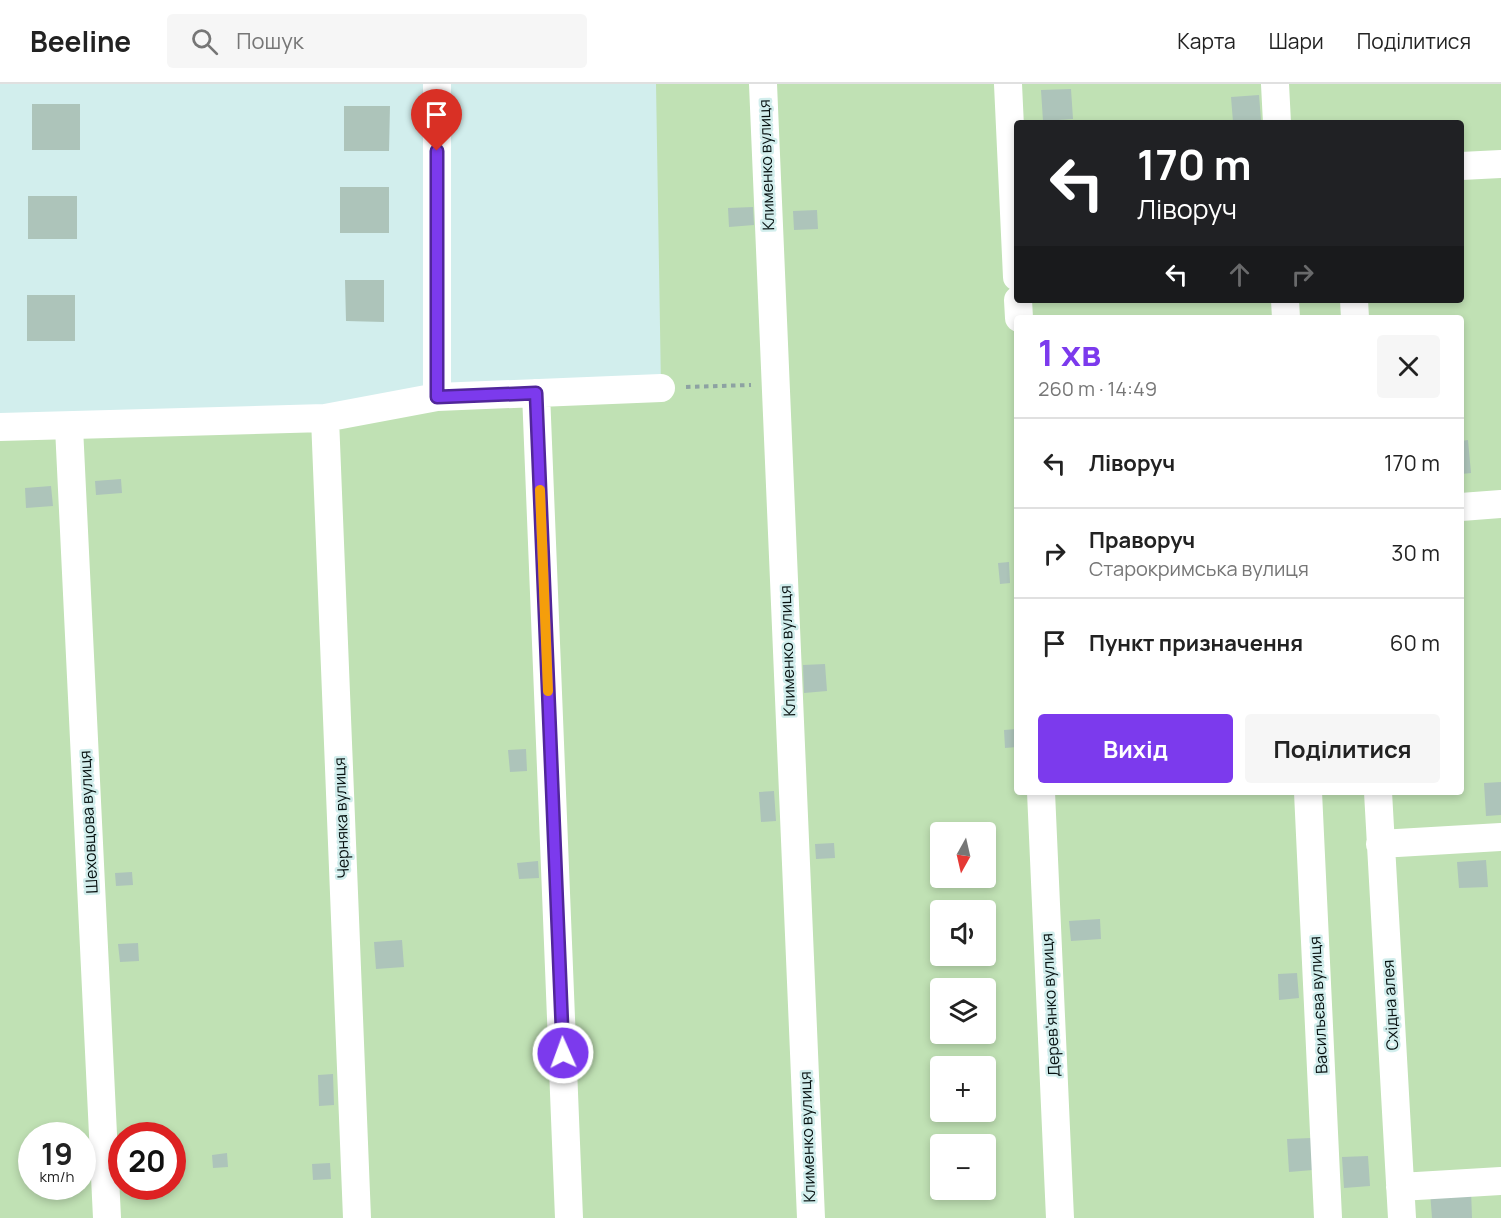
<!DOCTYPE html>
<html lang="uk">
<meta charset="utf-8">
<style>
body{margin:0;font-family:Manrope,sans-serif;background:#f6f6f6;color:#222;height:100vh;display:flex;flex-direction:column;font-size:22px;white-space:nowrap}
*{box-sizing:border-box;margin:0}
p{font-size:20px;color:#767676}
.icon{flex:none;width:33px;height:33px;fill:none;stroke:currentColor;stroke-width:2;stroke-linecap:round;stroke-linejoin:round}
.map{position:relative;flex:1;overflow:hidden}
.side{position:absolute;left:1014px;top:231px;width:450px;height:480px;display:flex;flex-direction:column;background:#fff;border-radius:6px;box-shadow:0 3px 9px #0003}
.side>*{flex:none}
.hud{position:absolute;left:1014px;top:36px;width:450px;height:183px;border-radius:6px;box-shadow:0 3px 9px #0003;background:#202124;color:#fff;overflow:hidden}
.needle{width:39px;rotate:188deg}
.buttons{position:absolute;left:930px;top:738px;display:grid;gap:12px}
.buttons a{display:grid;place-items:center;width:66px;height:66px;border-radius:6px;background:#fff;box-shadow:0 3px 9px #0003;font-size:30px}
.speed{position:absolute;left:18px;top:1038px;display:flex;gap:12px;font-size:30px;font-weight:700;text-align:center}
.speed>*{display:grid;place-content:center;width:78px;height:78px;border-radius:50%;background:#fff;box-shadow:0 3px 9px #0003;line-height:1}
.speed small{font-size:15px;font-weight:400}
.speed .limit{border:9px solid #d22;background:#fff;color:#111}
.pin{position:absolute;display:grid;place-items:center;width:51px;height:51px;color:#fff;margin:-62px -26px;border-radius:50% 50% 50% 0;rotate:-45deg;box-shadow:0 0 6px #0007}
.pin .icon{rotate:45deg}
.me{position:absolute;width:66px;margin:-33px;rotate:358deg;stroke-linejoin:round;filter:drop-shadow(0 0 4px #0008)}
.turn{display:flex;align-items:center;gap:21px;height:126px;padding:0 24px;font-size:27px}
.turn .icon{width:78px;height:78px;stroke-width:2.5}
.turn b{display:block;font-size:42px;line-height:51px}
.lanes{display:flex;align-items:center;height:57px;padding:0 24px;background:#0003;justify-content:center;gap:30px;direction:ltr}
.lanes .off{opacity:.35}
.round{display:grid;place-items:center;flex:none;width:63px;height:63px;border-radius:6px;background:#f6f6f6}
.headline{display:flex;align-items:center;justify-content:space-between;height:102px;padding:0 24px}
h1{font-size:36px;font-weight:700;line-height:45px;color:#7c3aed}
.cta{display:flex;gap:12px;margin-top:auto;padding:12px 24px}
.cta a{flex:1;height:69px;border-radius:6px;background:#7c3aed;color:#fff;font-size:24px;font-weight:700;line-height:69px;text-align:center}
.cta a+a{background:#f6f6f6;color:#222}
ul{padding:0;list-style:none}
li{display:flex;align-items:center;gap:18px;height:90px;padding:0 24px;border-top:2px solid #e0e0e0}
li div{flex:1}
li b{display:block;font-size:22px}
li em{font-style:normal}
header{display:flex;align-items:center;gap:36px;box-sizing:border-box;height:84px;padding:0 30px;background:#fff;border-bottom:2px solid #e0e0e0}
header strong{font-size:28px}
nav{display:flex;gap:33px;margin-inline-start:auto;font-size:21px}
.search{width:420px;height:54px;background:#f6f6f6;display:flex;align-items:center;gap:15px;box-sizing:border-box;padding:0 21px;border-radius:6px;color:#767676;font-size:22px}
.map>svg:first-child{display:block}
.green{fill:#c0e1b4;fill-rule:evenodd}
.building{fill:#adc4ba}
.lines{fill:none;stroke-linecap:round;stroke-linejoin:round}
.path{stroke:#8da2a2;stroke-width:4;stroke-dasharray:4.5 4.5;stroke-linecap:butt}
.minor{stroke:#fff;stroke-width:28}
.route-casing{stroke:#51269a;stroke-width:15}
.route{stroke:#7c3aed;stroke-width:10}
.slow{stroke:#f59e0b;stroke-width:10}
.labels{text-anchor:middle;dominant-baseline:central;stroke-width:5;stroke-linejoin:round;paint-order:stroke}
.street-label{font-size:16px;fill:#071111;stroke:#d2eeed}
</style>
<header>
<strong>Beeline</strong>
<div class="search"><svg class="icon" aria-label="search" viewBox="0 0 24 24"><circle cx="10" cy="10" r="6"/><path d="M15 15l6 6"/></svg>Пошук</div>
<nav><a>Карта</a><a>Шари</a><a>Поділитися</a></nav>
</header>
<div class="map">
<svg width="1501" height="1134" viewBox="0 0 1501 1134">
<rect width="100%" height="100%" fill="#d2eeed"/>
<path class="green" d="M656 0H1501V1134H0V343L661 304ZM1017 39H1461V216H1017ZM1017 234H1461V708H1017ZM940 748H986V794H940ZM940 826H986V872H940ZM940 904H986V950H940ZM940 982H986V1028H940ZM32 1052H82V1102H32ZM122 1052H172V1102H122ZM940 1060H986V1106H940Z"/>
<path class="building" d="M1071 5 1073 35 1043 37 1041 6Z
M1259 11 1261 36 1233 38 1231 13Z
M32 20H80V66H32Z
M344 22H390L389 67H344Z
M340 103H389V149H340Z
M28 112H77V155H28Z
M753 123 754 141 729 143 728 124Z
M817 126 818 145 794 146 793 127Z
M345 196H384V238L346 237Z
M27 211H75V257H27Z
M1468 356 1471 389 1461 390V357Z
M121 395 122 409 96 411 95 397Z
M51 402 53 422 26 424 25 404Z
M1009 478 1010 499 1000 500 998 479Z
M825 580 827 607 804 609 803 581Z
M1017 645V663L1005 664 1004 646Z
M526 665 527 687 510 688 508 666Z
M1501 698V731L1486 732 1484 699Z
M774 707 776 737 761 738 759 708Z
M834 759 835 774 816 775 815 760Z
M1486 776 1488 803 1459 804 1457 778Z
M538 777 539 794 519 795 517 779Z
M132 788 133 801 116 802 115 789Z
M1100 835 1101 855 1071 857 1069 837Z
M402 856 404 883 376 885 374 858Z
M138 859 139 877 120 878 118 860Z
M1297 889 1299 914 1279 916 1278 890Z
M333 990 334 1021 319 1022 318 991Z
M1311 1054 1313 1086 1289 1088 1287 1055Z
M227 1069 228 1083 213 1084 212 1071Z
M1368 1072 1370 1102 1344 1104 1342 1073Z
M330 1079 331 1095 313 1096 312 1080Z
M1471 1105 1472 1134H1432L1430 1108Z"/>
<g class="lines">
<path class="path" d="M686 303 751 301"/>
<path class="minor" d="M437 0V313
M763 0 811 1134
M1008 0 1017 193
M1275 0 1277 39
M1461 82 1501 80
M1018 216 1019 234
M1285 216 1286 234
M1354 216 1355 234
M536 309 569 1134
M325 334 357 1134
M0 343 325 334 437 313 661 304
M69 343 107 1134
M1461 423 1501 420
M1041 708 1060 1134
M1308 708 1328 1134
M1378 708 1402 1134
M1380 760 1501 753
M1400 1103 1501 1097"/>
</g>
<g class="lines">
<g class="route-casing">
<path id="route" d="M437 67V313L536 309 563 969"/>
</g>
<use href="#route" class="route"/>
<path class="slow" d="M540 406 548 607"/>
</g>
<g class="labels">
<g class="street-label">
<text transform="translate(766 81) rotate(-92)">Клименко вулиця</text>
<text transform="translate(787 567) rotate(-92)">Клименко вулиця</text>
<text transform="translate(341 734) rotate(-92)">Черняка вулиця</text>
<text transform="translate(88 738) rotate(-93)">Шеховцова вулиця</text>
<text transform="translate(1050 921) rotate(-93)">Дерев'янко вулиця</text>
<text transform="translate(1318 921) rotate(-93)">Васильєва вулиця</text>
<text transform="translate(1390 921) rotate(-93)">Східна алея</text>
<text transform="translate(807 1053) rotate(-92)">Клименко вулиця</text>
</g>
</g>
</svg>
<div class="buttons">
<a><svg class="needle" viewBox="-14 -14 28 28"><path d="M0-13l5 13h-10z" fill="#e53935"/><path d="M0 13l5-13h-10z" fill="#767676"/></svg></a>
<a><svg class="icon" aria-label="sound" viewBox="0 0 24 24"><path d="M4 9h4l5-4v14l-5-4H4zM17 9q2 3 0 6"/></svg></a>
<a><svg class="icon" aria-label="layers" viewBox="0 0 24 24"><path d="M12 4l9 5-9 5-9-5zM3 14l9 5 9-5"/></svg></a>
<a>+</a>
<a>−</a>
</div>
<div class="speed"><div>19<small>km/h</small></div><div class="limit">20</div></div>
<div class="pin" style="left:437px;top:67px;background:#d93025"><svg class="icon" aria-label="arrive" viewBox="0 0 24 24"><path d="M6 21V4h12l-3 4 3 4H6"/></svg></div>
<svg class="me" style="left:563px;top:969px" viewBox="-20 -20 40 40"><circle r="17" fill="#7c3aed" stroke="#fff" stroke-width="3"/><path d="M0-11L8 9 0 5-8 9z" fill="#fff"/></svg>
<div class="hud">
<div class="turn"><svg class="icon" aria-label="left" viewBox="0 0 24 24"><path d="M17 20v-9H6M10 6l-5 5 5 5"/></svg><div><b>170 m</b>Ліворуч</div></div>
<div class="lanes"><svg class="icon" aria-label="left" viewBox="0 0 24 24"><path d="M17 20v-9H6M10 6l-5 5 5 5"/></svg><svg class="icon off" aria-label="ahead" viewBox="0 0 24 24"><path d="M12 20V5M6 11l6-6 6 6"/></svg><svg class="icon off" aria-label="right" viewBox="0 0 24 24"><path d="M7 20v-9h11M14 6l5 5-5 5"/></svg></div>
</div>
<section class="side">
<div class="headline"><div><h1>1 хв</h1><p>260 m · 14:49</p></div><a class="round"><svg class="icon" aria-label="close" viewBox="0 0 24 24"><path d="M6 6l12 12M18 6L6 18"/></svg></a></div>
<ul>
<li><svg class="icon" aria-label="left" viewBox="0 0 24 24"><path d="M17 20v-9H6M10 6l-5 5 5 5"/></svg><div><b>Ліворуч</b></div><em>170 m</em></li>
<li><svg class="icon" aria-label="right" viewBox="0 0 24 24"><path d="M7 20v-9h11M14 6l5 5-5 5"/></svg><div><b>Праворуч</b><p>Старокримська вулиця</p></div><em>30 m</em></li>
<li><svg class="icon" aria-label="arrive" viewBox="0 0 24 24"><path d="M6 21V4h12l-3 4 3 4H6"/></svg><div><b>Пункт призначення</b></div><em>60 m</em></li>
</ul>
<div class="cta"><a>Вихід</a><a>Поділитися</a></div>
</section>
</div>
